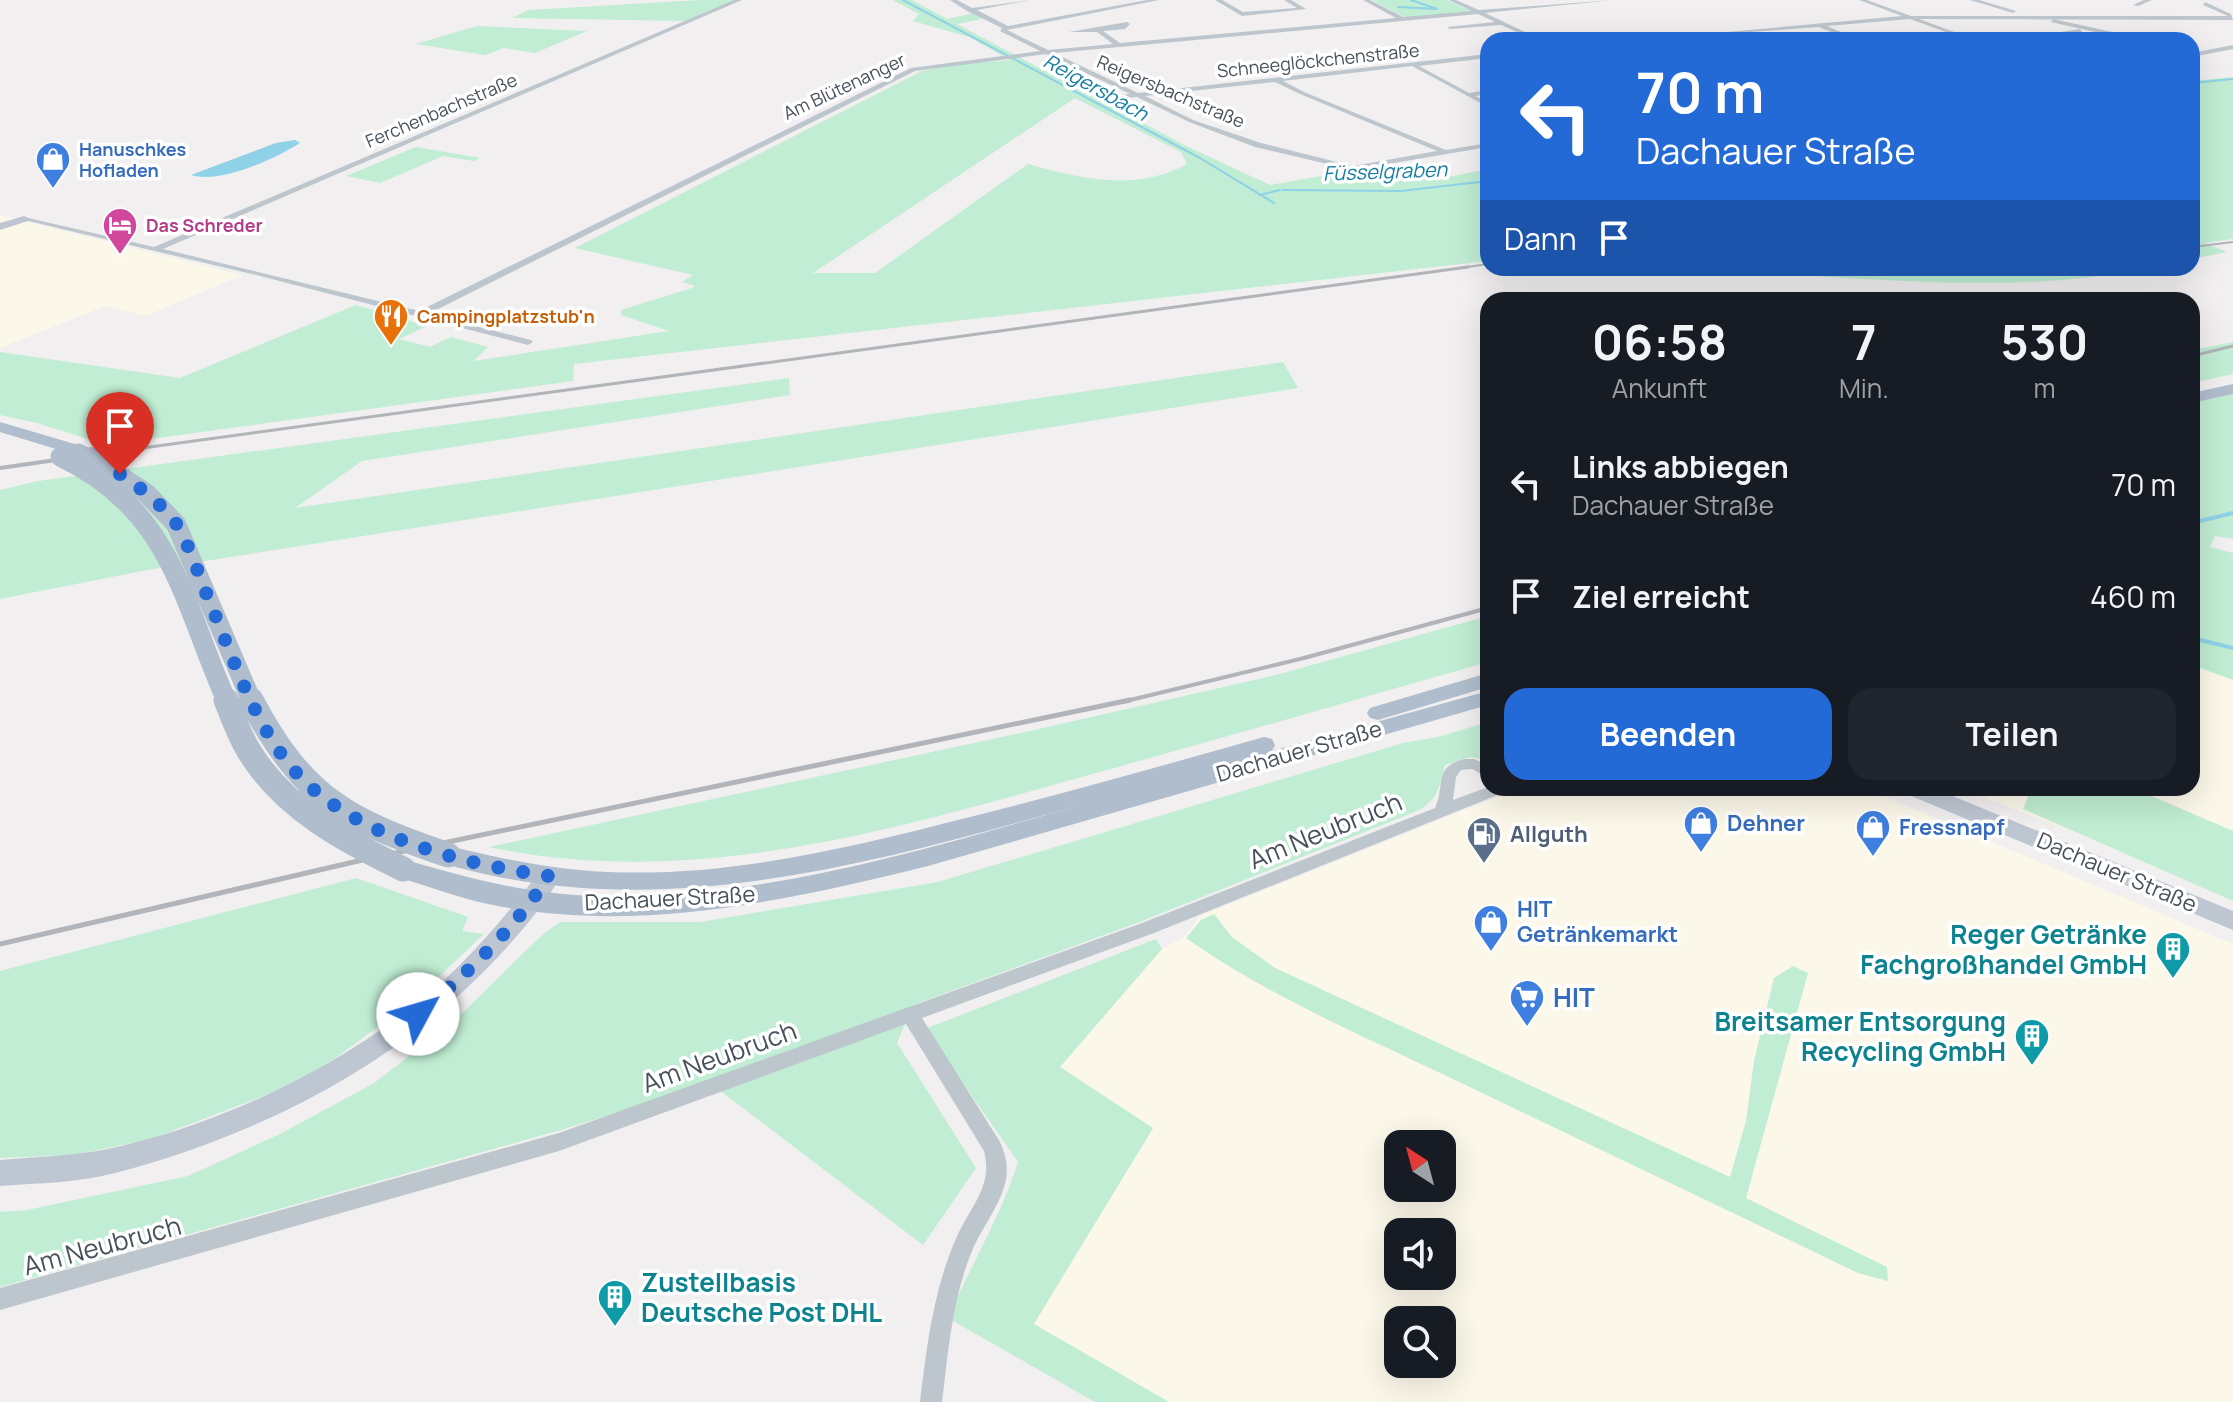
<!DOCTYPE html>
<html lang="de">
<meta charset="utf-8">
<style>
body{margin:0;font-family:Manrope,sans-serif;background:#20242c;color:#f1f3f6;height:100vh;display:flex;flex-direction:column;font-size:30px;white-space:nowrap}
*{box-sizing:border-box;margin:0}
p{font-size:26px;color:#9ea1a6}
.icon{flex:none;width:44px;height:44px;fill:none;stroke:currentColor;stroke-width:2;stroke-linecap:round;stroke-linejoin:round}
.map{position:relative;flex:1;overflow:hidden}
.sheet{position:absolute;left:1480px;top:292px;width:720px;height:504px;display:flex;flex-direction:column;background:#171b24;border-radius:24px;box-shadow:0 8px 32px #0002}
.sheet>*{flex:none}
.banner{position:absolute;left:1480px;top:32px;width:720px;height:244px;border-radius:24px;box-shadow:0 8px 32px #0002;background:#236ad7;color:#fff;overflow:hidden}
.needle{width:52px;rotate:324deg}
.controls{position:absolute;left:1384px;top:1130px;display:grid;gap:16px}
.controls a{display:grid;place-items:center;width:72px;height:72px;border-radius:16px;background:#171b24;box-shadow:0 8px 32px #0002;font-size:40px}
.pin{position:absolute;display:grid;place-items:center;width:68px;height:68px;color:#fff;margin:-82px -34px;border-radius:50% 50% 50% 0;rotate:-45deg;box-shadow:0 0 8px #0007}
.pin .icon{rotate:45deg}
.me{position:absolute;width:88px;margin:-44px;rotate:51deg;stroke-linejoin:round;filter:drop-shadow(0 0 6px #0008)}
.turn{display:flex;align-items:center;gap:28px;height:168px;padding:0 24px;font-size:36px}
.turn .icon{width:104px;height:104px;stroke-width:2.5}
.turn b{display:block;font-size:56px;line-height:68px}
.then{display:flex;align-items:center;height:76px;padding:0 24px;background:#0003;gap:16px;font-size:30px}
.eta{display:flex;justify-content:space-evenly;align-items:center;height:136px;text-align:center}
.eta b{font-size:48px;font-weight:700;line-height:56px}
.primary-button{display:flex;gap:16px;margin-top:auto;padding:16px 24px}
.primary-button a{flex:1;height:92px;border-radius:24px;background:#236ad7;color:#fff;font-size:32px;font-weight:700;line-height:92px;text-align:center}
.primary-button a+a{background:#20242c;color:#f1f3f6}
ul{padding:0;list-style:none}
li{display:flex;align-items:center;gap:24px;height:112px;padding:0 24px}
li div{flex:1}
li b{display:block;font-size:30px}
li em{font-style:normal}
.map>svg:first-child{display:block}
.commercial{fill:#fbf7e9;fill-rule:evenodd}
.green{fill:#c0edd3;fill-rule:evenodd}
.water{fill:#8fd1e7}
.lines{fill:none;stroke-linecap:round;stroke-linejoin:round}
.stream-far1{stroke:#8fd1e7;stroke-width:2}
.stream{stroke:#8fd1e7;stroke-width:4}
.street{fill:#bec6cd;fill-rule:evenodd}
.secondary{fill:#bec6d2;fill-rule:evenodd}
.primary{fill:#b0bdcc;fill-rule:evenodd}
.rail-far3{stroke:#b1b4b9;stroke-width:2}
.rail-far2{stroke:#b1b4b9;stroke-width:3}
.rail-far1{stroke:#b1b4b9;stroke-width:4}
.rail{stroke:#b1b4b9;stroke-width:5}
.primary-bridge-far2{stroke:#b0bdcc;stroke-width:15}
.primary-bridge-far1{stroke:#b0bdcc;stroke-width:20}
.primary-bridge{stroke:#b0bdcc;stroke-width:25}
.route{stroke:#236ad7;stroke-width:14;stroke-dasharray:0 25.2}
.labels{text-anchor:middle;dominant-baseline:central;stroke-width:7;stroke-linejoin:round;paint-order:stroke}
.far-street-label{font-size:18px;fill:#48515b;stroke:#fff}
.far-shop-label{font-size:18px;font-weight:bold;fill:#366cbe;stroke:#fff;text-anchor:start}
.far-hotel-label{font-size:18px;font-weight:bold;fill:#b23c85;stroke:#fff;text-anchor:start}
.far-food-label{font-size:18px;font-weight:bold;fill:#c56008;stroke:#fff;text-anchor:start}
.far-water-label{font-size:20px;font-style:italic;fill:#147ea2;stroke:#fff}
.street-label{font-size:22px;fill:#48515b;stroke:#fff}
.shop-label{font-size:22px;font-weight:bold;fill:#366cbe;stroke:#fff;text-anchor:start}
.service-label{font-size:22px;font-weight:bold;fill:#4e5e75;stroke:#fff;text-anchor:start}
.near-street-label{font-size:26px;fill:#48515b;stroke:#fff}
.near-culture-label{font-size:26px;font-weight:bold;fill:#0d838f;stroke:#fff;text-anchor:end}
.near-shop-label{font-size:26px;font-weight:bold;fill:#366cbe;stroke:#fff;text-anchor:start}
</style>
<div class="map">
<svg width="2233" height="1402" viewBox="0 0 2233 1402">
<rect width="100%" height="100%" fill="#f1efef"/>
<path class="commercial" d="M0 215 242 275 146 316 106 306 0 348Z
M2192 643 2233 653V901L2072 831 1958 788H2192Z
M1519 788H1865L2233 944V1402H1169L1033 1324 1153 1129 1060 1067 1162 949 1184 937 1200 916ZM1398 1144H1442V1188H1398ZM1398 1232H1442V1276H1398ZM1398 1320H1442V1364H1398Z"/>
<path class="green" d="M701 0H736L686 21 512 18 528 10Z
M893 0H912L947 19 973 13 982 19 957 24 1186 146 1270 185 1361 169 1433 180 1488 169V261L574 364 573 381 107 445 37 423 0 415V352L180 378 356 305 427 326 399 339 430 347 451 337 488 347 474 361 669 331 621 315V310L692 288 695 286 682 282 693 275 575 248 922 71 953 65 1010 60 969 37 913 21 919 14ZM1075 98 1181 152 1187 164C1136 192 1081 179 1028 164L875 273H813Z
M1372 0H1447L1472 11 1406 18Z
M477 26 587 31 535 53 504 48 485 55 416 44Z
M2233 77V239L2204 243 2227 252 2192 259V81Z
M416 147 480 158 474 161 443 156 380 183 346 176Z
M1700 268H2148C2009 297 1842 276 1700 268Z
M2233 342V374L2192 383V350Z
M1283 362 1298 388 142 571 0 599V490L38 481 789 378 790 395 362 461 295 508Z
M2233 394V539L2215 536 2210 547 2233 553V680L2192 665V403Z
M1488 616V662C1354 700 1220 739 1085 776 892 830 691 890 489 847L1030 731 1276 675Z
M1488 722V760L1470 757 1445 765C1439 787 1438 800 1417 811L1142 921 913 1005 897 1043 976 1168 923 1245 710 1083 561 1130 0 1287V1212L27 1210 188 1176 282 1133 374 1083 451 1024 541 936 560 922H700L938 882 1403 743 1438 737Z
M2032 788H2133L2233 831V901L2023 809Z
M356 878 468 917 462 931 484 934 414 1000 333 1060 284 1088 151 1139 74 1155 0 1158V971Z
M1214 914 1232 937 1275 968 1730 1177 1746 1121 1754 1061 1774 978 1793 966 1808 973 1746 1198 1887 1267 1888 1281 1858 1273C1723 1208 1588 1144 1453 1079 1363 1036 1268 996 1186 938L1201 920Z
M1156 939 1162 949 1060 1067 1153 1128 1034 1324 1169 1402H1095L948 1318C971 1265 1001 1216 1018 1162L925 1029Z"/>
<path class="water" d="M295 140 300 143C275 159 220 184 191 175L276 143Z"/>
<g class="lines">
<path class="stream-far1" d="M903 0 1200 158 1274 203
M1398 7 1437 9 1411 0
M2192 83 2233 79
M1283 190 1401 191 1488 181
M1259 195 1280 190"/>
<path class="stream" d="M2192 523 2233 513
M2192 638 2233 648"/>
<path class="street" d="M734 0H742L163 249 419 311 911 68 1040 51 1000 31 1002 28 967 11 950 0H957L972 8 1030 0 977 10 1008 26 1147 0H1159L1007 30 1048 50 1113 44 1097 32H1069L1127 22 1130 24 1125 29 1103 31 1120 43 1396 18 1363 0H1370L1403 17 1472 11 1449 0H1456L1479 10 1614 0 1485 13 1542 40H1534L1501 25 1450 29 1447 27 1495 22 1478 14 1054 53 1138 93 1488 54V58L1419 66 1469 93 1488 90V94L1475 96 1488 102V107L1412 66 1283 81 1304 92 1446 150 1488 143V147L1353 170 1255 147 1189 122 1137 97 1102 100 1104 97 1130 94 1046 54 915 71 428 314 531 340 533 342 528 345 260 276 20 219 24 217 154 247ZM1275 82 1300 94 1437 151 1353 166 1261 143 1193 120 1145 96Z
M1215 0H1222L1243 12 1297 8 1284 0H1291L1306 9 1242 16Z
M1859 0H1867L1911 16H2228L2203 5 2205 2 2231 14 2233 20 1919 19 1976 40H1968L1910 19 1827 26 1859 40H1851L1819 27 1640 40 1902 16Z
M1970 0H1979L2016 11 2013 13Z
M2144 0H2152L2138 6 2133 5Z
M2053 19 2126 35 2129 37 2126 39 2051 22Z
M2080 29 2082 32 2052 36 2059 40H2051L2042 35Z
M2233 45V49L2192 57V53Z
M1464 759H1474L1488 765V778L1472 769 1461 770 1456 777 1453 800 1488 787 1508 788 1505 792 1154 933 922 1018 1000 1142C1006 1155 1009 1169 1005 1184 998 1210 979 1231 970 1256 952 1302 948 1353 942 1402H920C927 1344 934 1285 959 1232 973 1204 993 1184 984 1151L906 1024 559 1151 0 1310V1288L559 1133 1142 923 1435 808C1446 785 1432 768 1464 759Z"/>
<path class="secondary" d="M24 216 30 219 28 221 0 230V223Z
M1901 788H1933L2233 911V930L1904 793Z
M549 867 557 870 561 876C544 906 520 933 497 958 396 1066 257 1136 115 1173 78 1183 38 1183 0 1186V1160C34 1157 69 1156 103 1150 226 1125 368 1055 458 967 488 937 515 904 541 870Z"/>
<path class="primary" d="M2233 384V394L2192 403V393Z
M0 422 85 447 88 451 79 456 0 432Z
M1488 673V687L1378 720 1370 718 1367 713 1370 708Z
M1488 691V705L928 866C786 901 634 935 488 904 456 897 425 885 394 876L390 869 394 862 403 859C460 876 516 891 575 895 747 905 918 851 1081 805 872 863 654 928 439 862L436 855 439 848 448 846C491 856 534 866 579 870 709 882 841 850 966 818 1066 793 1165 765 1264 737L1272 739 1275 745 1272 751 1171 779Z"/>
<path class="rail-far3" d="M2192 247 2233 242
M1453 269 1488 264"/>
<path class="rail-far2" d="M2192 356 2233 346
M62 459 1468 267"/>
<path class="rail-far1" d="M0 468 77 457
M1122 702 1304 658 1488 608"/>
<path class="rail" d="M0 944 371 858 1130 700"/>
<path class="primary-bridge-far2" d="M79 451 94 459
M58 456 65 459"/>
<path class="primary-bridge-far1" d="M61 457C172 510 182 600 227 702
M91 457 146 493 176 524 252 702"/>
<path class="primary-bridge" d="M226 700C233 717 239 735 249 751 283 808 345 841 403 869
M251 700C303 798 346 820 448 855"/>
</g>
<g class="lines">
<path class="route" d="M120 474C138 486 162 504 175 522 188 540 201 582 211 605 232 656 251 713 284 758 340 834 460 864 549 876 514 929 467 974 418 1014"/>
</g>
<defs>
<g id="shop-pin" transform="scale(1.8)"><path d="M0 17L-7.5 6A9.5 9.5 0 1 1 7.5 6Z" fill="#3f7fe0" stroke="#fff"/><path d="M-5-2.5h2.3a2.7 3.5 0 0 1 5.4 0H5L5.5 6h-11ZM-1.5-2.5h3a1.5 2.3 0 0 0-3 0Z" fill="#fff"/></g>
<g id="hotel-pin" transform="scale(1.8)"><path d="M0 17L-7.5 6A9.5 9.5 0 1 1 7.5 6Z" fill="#d1479c" stroke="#fff"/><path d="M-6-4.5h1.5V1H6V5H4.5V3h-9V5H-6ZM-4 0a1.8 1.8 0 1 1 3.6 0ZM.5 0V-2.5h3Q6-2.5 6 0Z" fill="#fff"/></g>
<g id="restaurant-pin" transform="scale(1.8)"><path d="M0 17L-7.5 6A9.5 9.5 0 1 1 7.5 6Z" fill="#e8710a" stroke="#fff"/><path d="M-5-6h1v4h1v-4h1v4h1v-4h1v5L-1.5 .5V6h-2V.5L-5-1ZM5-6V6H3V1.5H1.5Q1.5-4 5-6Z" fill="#fff"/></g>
<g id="fuel-pin" transform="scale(1.8)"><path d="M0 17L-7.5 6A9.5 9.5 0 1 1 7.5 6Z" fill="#5c6f8a" stroke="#fff"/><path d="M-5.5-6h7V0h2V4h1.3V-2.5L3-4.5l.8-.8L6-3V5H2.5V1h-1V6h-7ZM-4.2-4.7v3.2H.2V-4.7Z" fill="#fff"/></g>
<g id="building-pin" transform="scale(1.8)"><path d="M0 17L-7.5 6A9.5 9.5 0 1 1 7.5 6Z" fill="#0f9aa8" stroke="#fff"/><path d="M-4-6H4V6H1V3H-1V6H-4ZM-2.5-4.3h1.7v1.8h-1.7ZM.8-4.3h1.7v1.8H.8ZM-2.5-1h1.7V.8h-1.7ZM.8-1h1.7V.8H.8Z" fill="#fff"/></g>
<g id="supermarket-pin" transform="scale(1.8)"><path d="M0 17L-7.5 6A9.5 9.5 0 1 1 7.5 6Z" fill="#3f7fe0" stroke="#fff"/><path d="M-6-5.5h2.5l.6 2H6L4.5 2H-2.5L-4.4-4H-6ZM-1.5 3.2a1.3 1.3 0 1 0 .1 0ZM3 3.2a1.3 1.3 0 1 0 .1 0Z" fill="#fff"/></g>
</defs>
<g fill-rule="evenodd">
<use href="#shop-pin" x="53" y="159"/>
<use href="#hotel-pin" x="120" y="225"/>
<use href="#restaurant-pin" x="391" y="316"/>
<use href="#shop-pin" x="1701" y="823"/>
<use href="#shop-pin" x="1873" y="827"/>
<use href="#fuel-pin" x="1484" y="834"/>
<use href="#shop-pin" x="1491" y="922"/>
<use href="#building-pin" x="2173" y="949"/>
<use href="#supermarket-pin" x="1527" y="997"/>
<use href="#building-pin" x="2032" y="1036"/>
<use href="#building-pin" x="615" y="1297"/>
</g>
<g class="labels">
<g class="far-street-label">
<text transform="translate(1318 60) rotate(-6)">Schneeglöckchenstraße</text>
<text transform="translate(844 86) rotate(-25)">Am Blütenanger</text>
<text transform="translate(1171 91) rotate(23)">Reigersbachstraße</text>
<text transform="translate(441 110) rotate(-23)">Ferchenbachstraße</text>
</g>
<g class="far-shop-label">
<text x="79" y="149">Hanuschkes<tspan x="79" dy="21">Hofladen</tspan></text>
</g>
<g class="far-hotel-label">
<text x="146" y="225">Das Schreder</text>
</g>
<g class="far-food-label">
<text x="417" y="316">Campingplatzstub'n</text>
</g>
<g class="far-water-label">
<text transform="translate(1096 87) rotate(29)">Reigersbach</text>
<text transform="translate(1385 171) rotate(-2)">Füsselgraben</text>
</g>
<g class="street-label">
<text transform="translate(1299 751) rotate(-16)">Dachauer Straße</text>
<text transform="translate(2117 872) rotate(23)">Dachauer Straße</text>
<text transform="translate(670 898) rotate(-3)">Dachauer Straße</text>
</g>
<g class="shop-label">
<text x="1727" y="823">Dehner</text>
<text x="1899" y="827">Fressnapf</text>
<text x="1517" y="909">HIT<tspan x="1517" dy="25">Getränkemarkt</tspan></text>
</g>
<g class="service-label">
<text x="1510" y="834">Allguth</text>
</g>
<g class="near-street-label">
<text transform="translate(1325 830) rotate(-22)">Am Neubruch</text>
<text transform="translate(719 1056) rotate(-20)">Am Neubruch</text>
<text transform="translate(102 1245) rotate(-15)">Am Neubruch</text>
</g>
<g class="near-culture-label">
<text x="2147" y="934">Reger Getränke<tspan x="2147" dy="30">Fachgroßhandel GmbH</tspan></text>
<text x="2006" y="1021">Breitsamer Entsorgung<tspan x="2006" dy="30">Recycling GmbH</tspan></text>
<text x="641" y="1282" text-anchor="start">Zustellbasis<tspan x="641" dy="30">Deutsche Post DHL</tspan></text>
</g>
<g class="near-shop-label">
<text x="1553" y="997">HIT</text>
</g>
</g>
</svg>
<div class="controls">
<a><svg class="needle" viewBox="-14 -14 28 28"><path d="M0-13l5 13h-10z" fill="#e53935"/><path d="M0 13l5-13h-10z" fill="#9ea1a6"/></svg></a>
<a><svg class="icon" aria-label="sound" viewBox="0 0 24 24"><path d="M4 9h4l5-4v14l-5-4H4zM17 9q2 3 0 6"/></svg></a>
<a><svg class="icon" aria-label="search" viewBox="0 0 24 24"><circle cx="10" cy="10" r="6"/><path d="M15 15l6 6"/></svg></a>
</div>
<div class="pin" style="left:120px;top:474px;background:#d93025"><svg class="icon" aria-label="arrive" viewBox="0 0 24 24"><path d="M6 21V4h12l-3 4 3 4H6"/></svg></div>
<svg class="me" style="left:418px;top:1014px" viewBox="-20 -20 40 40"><circle r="19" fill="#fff"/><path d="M0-13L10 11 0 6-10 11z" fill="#236ad7"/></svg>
<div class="banner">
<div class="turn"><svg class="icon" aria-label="left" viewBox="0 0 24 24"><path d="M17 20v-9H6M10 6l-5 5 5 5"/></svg><div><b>70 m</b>Dachauer Straße</div></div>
<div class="then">Dann<svg class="icon" aria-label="arrive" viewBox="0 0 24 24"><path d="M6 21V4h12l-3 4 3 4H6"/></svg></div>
</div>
<section class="sheet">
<div class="eta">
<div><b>06:58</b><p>Ankunft</p></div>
<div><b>7</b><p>Min.</p></div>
<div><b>530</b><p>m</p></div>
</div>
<ul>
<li><svg class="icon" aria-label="left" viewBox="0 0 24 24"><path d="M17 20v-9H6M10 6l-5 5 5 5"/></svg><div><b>Links abbiegen</b><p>Dachauer Straße</p></div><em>70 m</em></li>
<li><svg class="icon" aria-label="arrive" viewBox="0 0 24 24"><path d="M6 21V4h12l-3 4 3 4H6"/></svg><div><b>Ziel erreicht</b></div><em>460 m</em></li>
</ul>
<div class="primary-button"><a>Beenden</a><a>Teilen</a></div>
</section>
</div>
